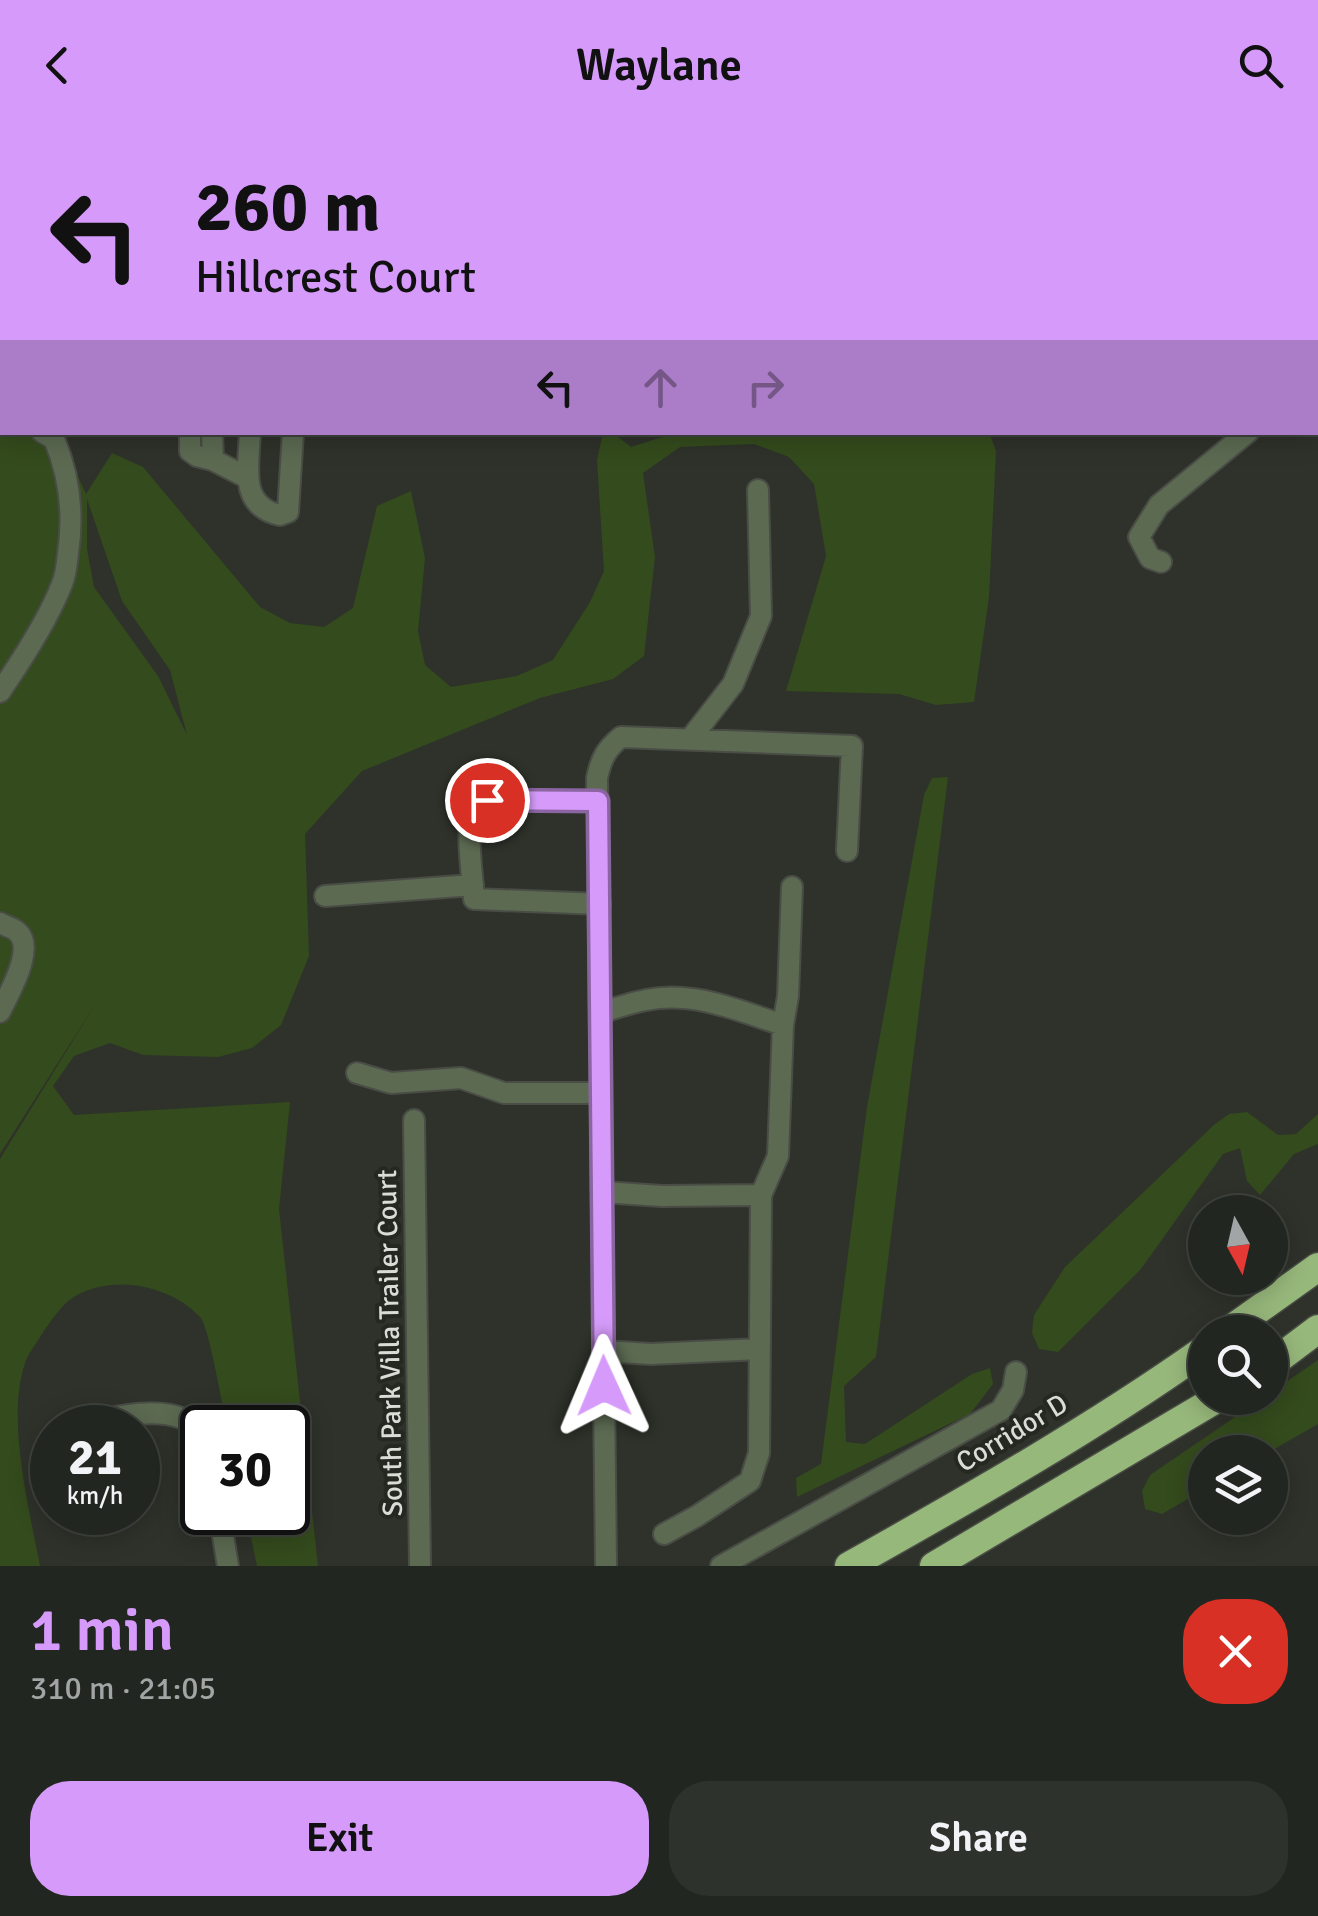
<!DOCTYPE html>
<meta charset="utf-8">
<style>
body{margin:0;font-family:Signika,sans-serif;background:#2e322d;color:#f1f3f6;height:100vh;display:flex;flex-direction:column;font-size:38px;white-space:nowrap}
*{box-sizing:border-box;margin:0}
p{font-size:32px;color:#a2a5a5}
.icon{flex:none;width:55px;height:55px;fill:none;stroke:currentColor;stroke-width:2;stroke-linecap:round;stroke-linejoin:round}
.map{position:relative;height:1436px;overflow:hidden}
.panel{display:flex;flex-direction:column;background:#222620;flex:1}
.panel>*{flex:none}
.banner{position:absolute;left:0px;top:0px;width:1320px;height:305px;box-shadow:0 5px 25px #0003,0 0 0 2px #3f433e;background:#d69bfa;color:#111;overflow:hidden}
.needle{width:65px;rotate:172deg}
.tools{position:absolute;left:1188px;top:1065px;display:grid;gap:20px}
.tools a{display:grid;place-items:center;width:100px;height:100px;border-radius:50%;background:#222620;box-shadow:0 5px 25px #0003,0 0 0 2px #3f433e;font-size:50px}
.speed{position:absolute;left:30px;top:1275px;display:flex;gap:20px;font-size:50px;font-weight:700;text-align:center}
.speed>*{display:grid;place-content:center;width:130px;height:130px;border-radius:50%;background:#222620;box-shadow:0 5px 25px #0003,0 0 0 2px #3f433e;line-height:1}
.speed small{font-size:25px;font-weight:400}
.speed .limit{border:5px solid #111;border-radius:15px;background:#fff;color:#111}
.pin{position:absolute;display:grid;place-items:center;width:85px;height:85px;color:#fff;margin:-42px;border:5px solid #fff;border-radius:50%;box-shadow:0 2px 10px #0007}
.me{position:absolute;width:110px;margin:-55px;rotate:359deg;stroke-linejoin:round;filter:drop-shadow(0 0 8px #0008)}
.turn{display:flex;align-items:center;gap:35px;height:210px;padding:0 30px;font-size:45px}
.turn .icon{width:130px;height:130px;stroke-width:2.5}
.turn b{display:block;font-size:70px;line-height:85px}
.lanes{display:flex;align-items:center;height:95px;padding:0 30px;background:#0003;justify-content:center;gap:50px;direction:ltr}
.lanes .off{opacity:.35}
.round{display:grid;place-items:center;flex:none;width:105px;height:105px;border-radius:40px;background:#2e322d}
.summary{display:flex;align-items:center;justify-content:space-between;height:170px;padding:0 30px}
h1{font-size:60px;font-weight:600;line-height:75px;color:#d69bfa}
.primary-button{display:flex;gap:20px;margin-top:auto;padding:20px 30px}
.primary-button a{flex:1;height:115px;border-radius:40px;background:#d69bfa;color:#111;font-size:40px;font-weight:600;line-height:115px;text-align:center}
.primary-button a+a{background:#2e322d;color:#f1f3f6}
header{display:flex;justify-content:space-between;align-items:center;height:130px;padding:0 30px;background:#d69bfa;color:#111;font-size:45px;font-weight:600}
.map>svg:first-child{display:block}
.green{fill:#344b1d;fill-rule:evenodd}
.lines{fill:none;stroke-linecap:round;stroke-linejoin:round}
.minor-casing{stroke:#494d46;stroke-width:24}
.major-casing{stroke:#494d46;stroke-width:29}
.highway-casing{stroke:#494d46;stroke-width:31}
.minor{stroke:#5c6a52;stroke-width:20}
.major{stroke:#86a270;stroke-width:25}
.highway{stroke:#97b87b;stroke-width:28}
.route-casing{stroke:#8b65a2;stroke-width:25}
.route{stroke:#d69bfa;stroke-width:18}
.labels{text-anchor:middle;dominant-baseline:central;stroke-width:8;stroke-linejoin:round;paint-order:stroke}
.street-label{font-size:28px;fill:#d9dcd7;stroke:#242820}
</style>
<header><svg class="icon" aria-label="back" viewBox="0 0 24 24"><path d="M15 5l-7 7 7 7"/></svg>Waylane<svg class="icon" aria-label="search" viewBox="0 0 24 24"><circle cx="10" cy="10" r="6"/><path d="M15 15l6 6"/></svg></header>
<div class="map">
<svg width="1318" height="1436" viewBox="0 0 1318 1436">
<rect width="100%" height="100%" fill="#2e322a"/>
<path class="green" d="M0 145H2V302L58 303 86 364 112 323 143 337 260 477 290 493 324 497 353 478 377 376 411 361 425 428 418 501 425 535 451 557 517 546 553 530 590 472 604 441 597 330 603 303H613L631 317 678 302H989L996 321 989 467 974 572 936 575 899 564 786 561 826 426 814 354 789 327 754 314 680 317 643 343 655 427 644 526 613 549 540 568 362 641 305 704 309 826 281 895 252 918 218 927 143 925 110 913 74 926 53 956 74 985 290 972 279 1079 318 1436H257L246 1383 288 1382V1298L227 1297C223 1279 209 1196 200 1187 169 1154 107 1142 68 1171 58 1180 47 1196 40 1207 35 1215 28 1224 25 1233 6 1289 29 1378 40 1436H0V1029L98 870 0 1024ZM87 369 122 471 170 540 187 605 158 546 94 457 87 419Z
M948 647 876 1227 844 1256 846 1312 865 1314 972 1244 990 1238 993 1254 970 1284 797 1367 796 1348 821 1334 867 977 924 665 932 648Z
M1247 982 1278 1005 1296 1004 1318 984V1014L1294 1024 1260 1065 1247 1051 1240 1018 1223 1024 1141 1139 1058 1222 1039 1219 1032 1203 1034 1185 1065 1137 1215 994 1229 984Z
M1318 1230V1294L1269 1322H1205V1359L1162 1384 1145 1379 1142 1361 1150 1345 1263 1268H1270V1263Z"/>
<g class="lines">
<g class="minor-casing">
<path id="minor" d="M27 2 28 0
M270 2 271 0
M520 2 521 0
M767 2V0
M1018 2 1019 0
M0 284 2 285
M190 302V321L197 326 213 330
M212 302 213 330 248 348
M250 302C249 335 238 376 280 385L288 382 293 302
M1161 432 1150 428 1139 407 1159 375 1248 302
M0 562C22 530 48 490 62 454 66 445 67 433 68 423 74 383 70 347 54 309L42 302
M691 608 733 554 761 486 758 360
M597 671 487 670C481 673 477 673 474 679 464 694 473 749 474 769L600 774
M325 766 473 755
M0 793C5 796 11 797 15 800 38 815 9 863 0 882
M600 883C615 878 630 873 646 870 693 860 739 881 783 895
M357 943 391 953 461 948 504 963H601
M414 990 420 1436
M602 1062 662 1066 761 1065
M603 1221 651 1224 760 1219
M76 1295C112 1288 176 1269 202 1303
M219 1382 228 1436
M664 1404 697 1386 750 1351 759 1323 761 1065 778 1026 783 895 788 866 792 757
M606 1436 597 648C601 629 606 619 621 607L852 616 847 721
M721 1436 1001 1280 1013 1260 1016 1242"/>
</g>
<g class="major-casing">
<path id="major" d="M0 121 2 122"/>
</g>
<g class="highway-casing">
<path id="highway" d="M1227 1202 1318 1137
M1270 1235 1318 1199
M849 1436C970 1368 1092 1299 1205 1219
M934 1436 1218 1268"/>
</g>
<use href="#minor" class="minor"/>
<use href="#major" class="major"/>
<use href="#highway" class="highway"/>
</g>
<g class="lines">
<g class="route-casing">
<path id="route" d="M487 670 598 671 604 1256"/>
</g>
<use href="#route" class="route"/>
</g>
<g class="labels">
<g class="street-label">
<text transform="translate(390 1213) rotate(-91)">South Park Villa Trailer Court</text>
<text transform="translate(1012 1303) rotate(-31)">Corridor D</text>
</g>
</g>
</svg>
<div class="tools">
<a><svg class="needle" viewBox="-14 -14 28 28"><path d="M0-13l5 13h-10z" fill="#e53935"/><path d="M0 13l5-13h-10z" fill="#a2a5a5"/></svg></a>
<a><svg class="icon" aria-label="search" viewBox="0 0 24 24"><circle cx="10" cy="10" r="6"/><path d="M15 15l6 6"/></svg></a>
<a><svg class="icon" aria-label="layers" viewBox="0 0 24 24"><path d="M12 4l9 5-9 5-9-5zM3 14l9 5 9-5"/></svg></a>
</div>
<div class="speed"><div>21<small>km/h</small></div><div class="limit">30</div></div>
<div class="pin" style="left:487px;top:670px;background:#d93025"><svg class="icon" aria-label="arrive" viewBox="0 0 24 24"><path d="M6 21V4h12l-3 4 3 4H6"/></svg></div>
<svg class="me" style="left:604px;top:1256px" viewBox="-20 -20 40 40"><path d="M0-17L14 15 0 8-14 15z" fill="#d69bfa" stroke="#fff" stroke-width="4"/></svg>
<div class="banner">
<div class="turn"><svg class="icon" aria-label="left" viewBox="0 0 24 24"><path d="M17 20v-9H6M10 6l-5 5 5 5"/></svg><div><b>260 m</b>Hillcrest Court</div></div>
<div class="lanes"><svg class="icon" aria-label="left" viewBox="0 0 24 24"><path d="M17 20v-9H6M10 6l-5 5 5 5"/></svg><svg class="icon off" aria-label="ahead" viewBox="0 0 24 24"><path d="M12 20V5M6 11l6-6 6 6"/></svg><svg class="icon off" aria-label="right" viewBox="0 0 24 24"><path d="M7 20v-9h11M14 6l5 5-5 5"/></svg></div>
</div>
</div>
<section class="panel">
<div class="summary"><div><h1>1 min</h1><p>310 m · 21:05</p></div><a class="round" style="background:#d93025;color:#fff"><svg class="icon" aria-label="close" viewBox="0 0 24 24"><path d="M6 6l12 12M18 6L6 18"/></svg></a></div>
<div class="primary-button"><a>Exit</a><a>Share</a></div>
</section>
